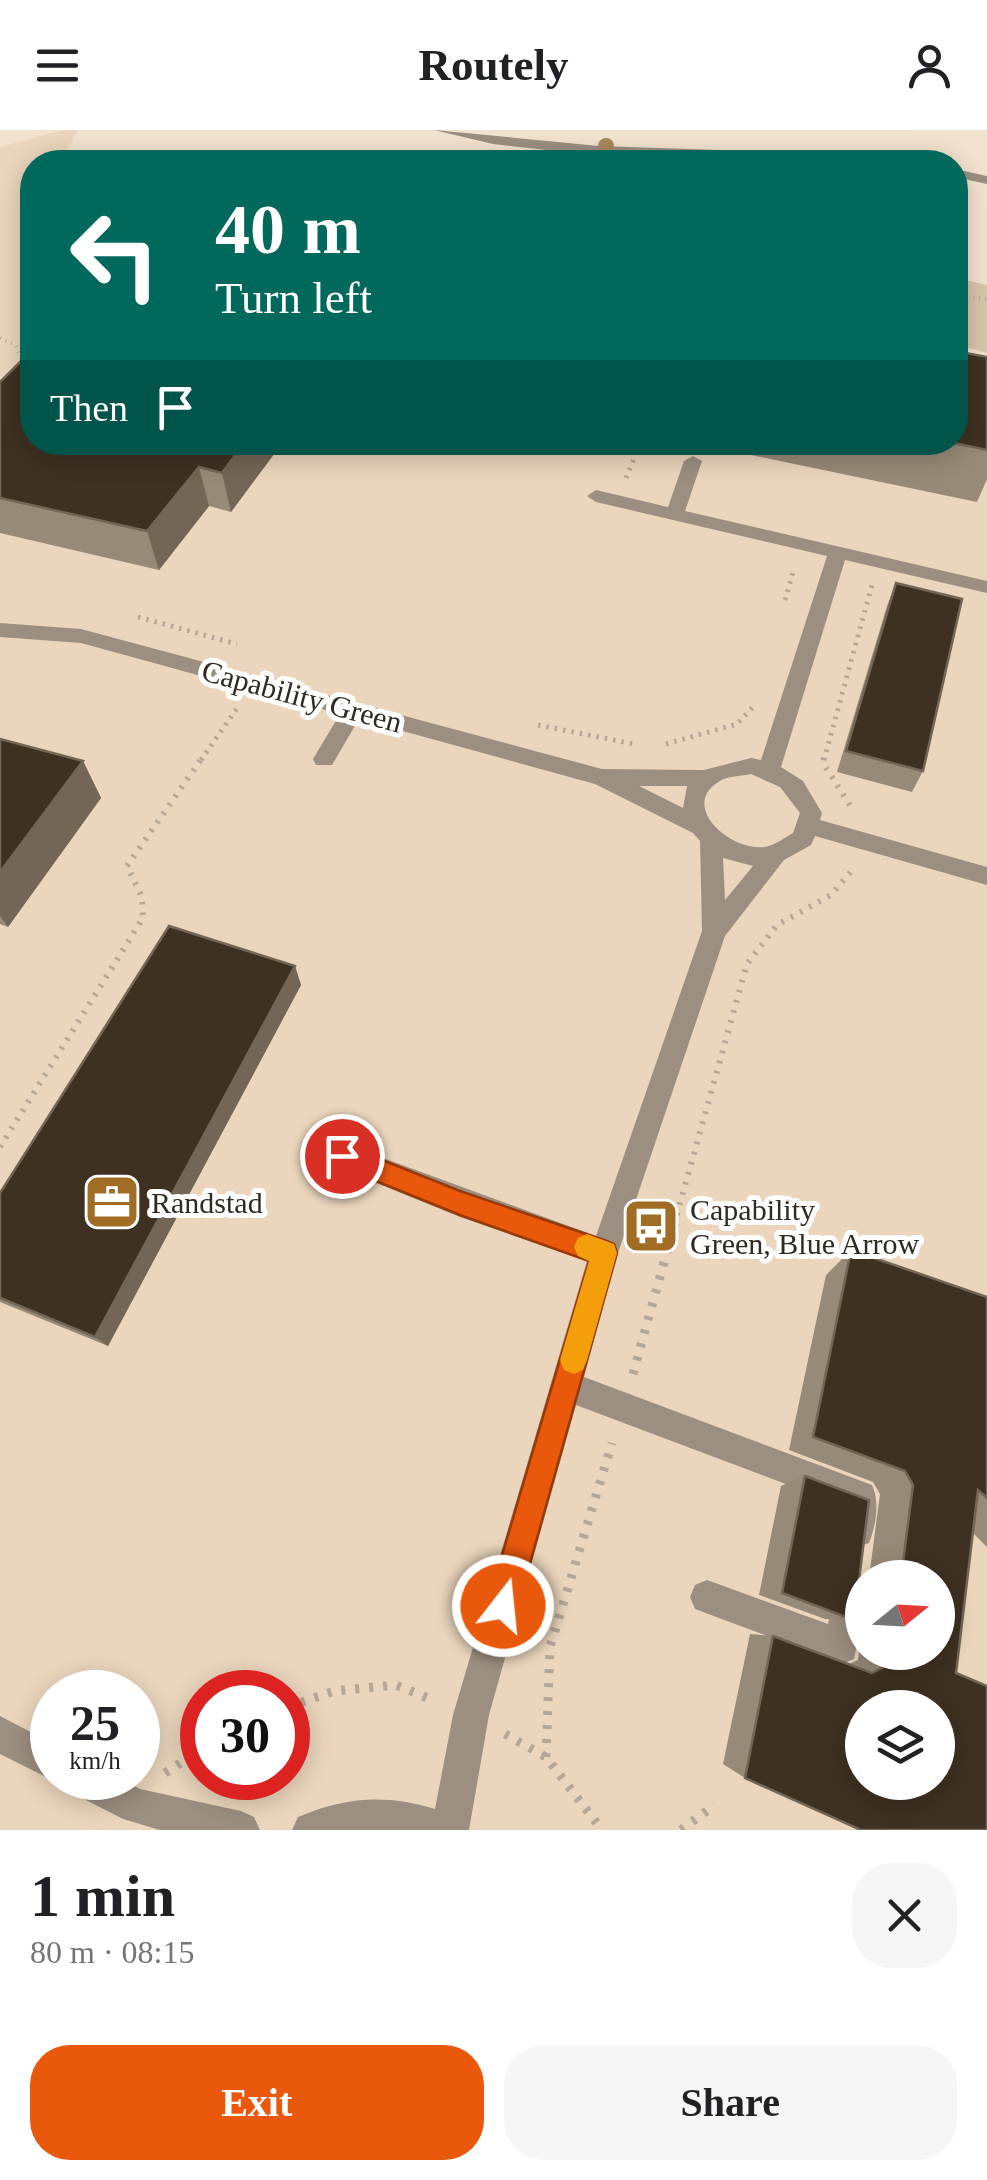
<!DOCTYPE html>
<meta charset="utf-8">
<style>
body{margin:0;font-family:"Times New Roman",serif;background:#f6f6f6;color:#202124;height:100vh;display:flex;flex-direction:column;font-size:38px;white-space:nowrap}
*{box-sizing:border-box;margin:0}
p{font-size:32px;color:#757577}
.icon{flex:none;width:55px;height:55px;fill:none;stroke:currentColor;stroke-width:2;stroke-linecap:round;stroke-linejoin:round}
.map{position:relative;height:1700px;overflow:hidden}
.drawer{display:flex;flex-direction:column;background:#fff;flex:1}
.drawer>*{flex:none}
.hud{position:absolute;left:20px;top:20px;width:948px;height:305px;border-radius:40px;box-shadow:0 5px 25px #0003;background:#00695c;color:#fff;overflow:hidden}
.needle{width:65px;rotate:72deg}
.tools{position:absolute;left:845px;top:1430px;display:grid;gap:20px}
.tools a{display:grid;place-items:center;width:110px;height:110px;border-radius:50%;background:#fff;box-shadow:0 5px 25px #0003;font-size:50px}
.speed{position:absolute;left:30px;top:1540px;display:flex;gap:20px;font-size:50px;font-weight:700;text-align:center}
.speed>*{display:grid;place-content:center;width:130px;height:130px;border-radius:50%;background:#fff;box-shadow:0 5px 25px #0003;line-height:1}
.speed small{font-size:25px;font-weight:400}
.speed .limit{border:15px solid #d22;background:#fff;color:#111}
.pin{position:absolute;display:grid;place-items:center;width:85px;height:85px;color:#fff;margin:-42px;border:5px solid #fff;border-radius:50%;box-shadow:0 2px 10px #0007}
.me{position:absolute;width:110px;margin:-55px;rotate:16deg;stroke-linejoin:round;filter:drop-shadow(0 0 8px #0008)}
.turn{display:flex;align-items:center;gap:35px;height:210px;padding:0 30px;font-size:45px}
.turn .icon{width:130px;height:130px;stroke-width:2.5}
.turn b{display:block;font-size:70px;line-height:85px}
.then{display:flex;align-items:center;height:95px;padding:0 30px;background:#0003;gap:20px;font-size:38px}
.round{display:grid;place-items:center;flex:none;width:105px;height:105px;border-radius:40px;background:#f6f6f6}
.headline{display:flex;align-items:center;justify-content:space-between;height:170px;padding:0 30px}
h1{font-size:60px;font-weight:700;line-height:75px}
.cta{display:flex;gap:20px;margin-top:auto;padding:20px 30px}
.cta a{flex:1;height:115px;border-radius:40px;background:#ea580c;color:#fff;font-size:40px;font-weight:700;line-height:115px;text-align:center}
.cta a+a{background:#f6f6f6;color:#202124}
header{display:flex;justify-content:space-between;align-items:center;height:130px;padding:0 30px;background:#fff;font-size:45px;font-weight:700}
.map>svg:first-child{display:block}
.built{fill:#ebd6bd;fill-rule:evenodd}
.green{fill:#dac4ab}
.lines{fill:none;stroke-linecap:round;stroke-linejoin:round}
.path-far3{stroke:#b5a798;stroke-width:4;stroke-dasharray:1 5;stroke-linecap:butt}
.path-far2{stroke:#b5a798;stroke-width:5;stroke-dasharray:2.5 6;stroke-linecap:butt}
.path-far1{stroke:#b5a798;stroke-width:6;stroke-dasharray:2.5 8;stroke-linecap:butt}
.path{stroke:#b5a798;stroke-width:9;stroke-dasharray:4 10;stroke-linecap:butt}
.minor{fill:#9c8f81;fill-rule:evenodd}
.tree{fill:#a5885d}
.wall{fill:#988a78}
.shaded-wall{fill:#746656}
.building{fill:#3e3122;stroke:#746656;stroke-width:2.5;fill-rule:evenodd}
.route{fill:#ea580c;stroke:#983908;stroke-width:2.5}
.slow{fill:#f59e0b}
.labels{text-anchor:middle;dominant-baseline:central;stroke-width:10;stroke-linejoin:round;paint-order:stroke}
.street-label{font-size:30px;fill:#302a23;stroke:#fff}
.poi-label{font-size:30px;fill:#302a23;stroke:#fff;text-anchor:start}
</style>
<header><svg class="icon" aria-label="menu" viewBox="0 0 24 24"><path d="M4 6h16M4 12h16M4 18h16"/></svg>Routely<svg class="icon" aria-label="person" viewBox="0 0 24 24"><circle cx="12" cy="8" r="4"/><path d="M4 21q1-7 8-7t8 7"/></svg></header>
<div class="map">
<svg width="987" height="1700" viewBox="0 0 987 1700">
<rect width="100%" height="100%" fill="#f3e2cf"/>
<path class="built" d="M64 0H78L61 32H32V312H955L987 237V1700H0V17ZM862 1448H938V1522H862ZM52 1562H138V1648H52ZM202 1562H288V1648H202ZM862 1578H938V1652H862Z"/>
<path class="green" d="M955 148 987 155V223L955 214Z"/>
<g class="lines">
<path class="path-far3" d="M955 166 987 169
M0 208 16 216 24 235"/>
<path class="path-far2" d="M626 348 641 312
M785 470 794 439
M138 487 237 514
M538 595 634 614
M666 614 737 594 753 577
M201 630 238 577
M824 630 872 455"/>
<path class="path-far1" d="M824 628 823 633 851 677
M0 1017 143 788 142 767 127 736 202 628
M674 1095 747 834 777 795 831 765 854 738"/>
<path class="path" d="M633 1244 675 1093
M288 1577 334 1561 396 1555 435 1571
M505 1604 546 1627 602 1700
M546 1627 550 1517 612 1313
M165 1643 202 1619
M681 1700 715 1675"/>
<path class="minor" d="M434 0 599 16 810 23 871 32 546 20 493 14Z
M955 39 987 46V54L955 47Z
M693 326 702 331 685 381 987 451V463L845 430 781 637 803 651 822 683 820 690 987 737V755L815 706 811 715 784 730 725 806 618 1123 584 1247 872 1355C880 1372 876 1395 869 1413L857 1417 845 1413 841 1401 844 1376 576 1275 489 1585 469 1700H292L298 1687C346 1667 385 1664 435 1679L453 1585 587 1131 460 1087 332 1035 328 1026 332 1017 342 1013 596 1106 702 801 700 711 693 703 595 654 359 589 332 635H316L313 629 340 584 81 513 0 507V493L81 499 602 639 704 640 751 628 761 630 827 426 596 372 587 366 596 360 668 377 684 331ZM751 644 780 657 800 683 793 703C784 708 775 715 765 717 730 722 678 675 720 651 728 646 742 646 751 644ZM639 656H687L683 678ZM723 728 753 736 725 770Z
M850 1438 864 1448 862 1491 854 1529 842 1534 695 1479 690 1467 695 1455 707 1450 828 1494 838 1443Z
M0 1586 52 1613V1648H58L52 1650 0 1624Z
M63 1648H118L140 1659 241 1681 254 1687 260 1700H160L123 1689 68 1661Z"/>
</g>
<circle class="tree" cx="606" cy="16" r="8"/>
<path class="wall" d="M987 227V349L977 372 751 325 754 312H955Z
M0 252 32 312H283L231 382 209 376 159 440 0 403Z
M896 453 923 641 912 662 837 642 887 476Z
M0 609 83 631 101 668 8 797 0 794Z
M295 836 301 855 108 1216 0 1172V1063Z
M851 1120 987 1167V1417L973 1403 956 1543 745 1648 723 1634 750 1504 773 1506 849 1534 858 1530 862 1495V1522H938V1448H869L880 1364 873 1352 789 1320 826 1145Z
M805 1346 854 1490 825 1489 759 1465 781 1356Z"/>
<path class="shaded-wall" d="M245 312H283L231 382 222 343Z
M199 337 209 376 159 440 147 401Z
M83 631 101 668 8 797 0 786V742Z
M295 836 301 855 108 1216 95 1207Z"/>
<path class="building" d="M32 220V312H245L222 343 199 337 147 401 0 368V252Z
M955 221 987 227V320L949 312H955Z
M896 453 962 469 923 641 846 621Z
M0 609 83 631 0 742Z
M169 796 295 836 95 1207 0 1168V1063Z
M851 1120 987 1167V1368L978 1360 956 1543 987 1556V1700H861L745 1648 773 1506 872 1543 890 1534 892 1522H938V1448H901L913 1355 905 1341 813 1307ZM862 1578H938V1652H862Z
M805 1346 869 1370 854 1490 782 1463Z"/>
<path class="route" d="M342 1014 460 1061 604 1110 614 1114 617 1123 518 1476 514 1486 503 1491 492 1486 487 1476 589 1131 460 1085 334 1034 330 1026 334 1018Z"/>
<path class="slow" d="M587 1104 614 1114 617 1123 587 1230 583 1240 574 1244 564 1240 560 1230 589 1131 578 1126 574 1117 578 1108Z"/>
<defs>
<g id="office-square" transform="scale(2.875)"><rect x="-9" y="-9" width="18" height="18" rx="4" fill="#a16d25" stroke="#fff"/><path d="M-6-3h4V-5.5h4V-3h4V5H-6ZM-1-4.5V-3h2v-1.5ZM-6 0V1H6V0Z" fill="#fff"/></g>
<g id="bus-square" transform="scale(2.875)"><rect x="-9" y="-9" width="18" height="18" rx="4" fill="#a16d25" stroke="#fff"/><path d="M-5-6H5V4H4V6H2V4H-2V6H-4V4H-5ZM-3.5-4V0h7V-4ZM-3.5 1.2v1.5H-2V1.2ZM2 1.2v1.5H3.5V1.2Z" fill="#fff"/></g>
</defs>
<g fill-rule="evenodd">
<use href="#office-square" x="112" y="1072"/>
<use href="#bus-square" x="651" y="1096"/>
</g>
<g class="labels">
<g class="street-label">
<text transform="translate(302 566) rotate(15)">Capability Green</text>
</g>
<g class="poi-label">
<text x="151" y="1072">Randstad</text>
<text x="690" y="1079">Capability<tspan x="690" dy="34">Green, Blue Arrow</tspan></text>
</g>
</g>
</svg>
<div class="tools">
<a><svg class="needle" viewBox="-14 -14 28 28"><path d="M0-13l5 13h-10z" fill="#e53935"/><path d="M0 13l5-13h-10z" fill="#757577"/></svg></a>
<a><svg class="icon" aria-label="layers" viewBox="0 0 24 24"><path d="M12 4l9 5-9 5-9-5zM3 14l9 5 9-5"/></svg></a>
</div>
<div class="speed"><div>25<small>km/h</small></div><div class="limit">30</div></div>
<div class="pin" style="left:342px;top:1026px;background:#d93025"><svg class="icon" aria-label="arrive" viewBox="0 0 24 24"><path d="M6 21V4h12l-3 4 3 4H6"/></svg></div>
<svg class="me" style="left:503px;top:1476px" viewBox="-20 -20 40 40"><circle r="17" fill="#ea580c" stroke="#fff" stroke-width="3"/><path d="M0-11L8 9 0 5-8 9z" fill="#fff"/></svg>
<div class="hud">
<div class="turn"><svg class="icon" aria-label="left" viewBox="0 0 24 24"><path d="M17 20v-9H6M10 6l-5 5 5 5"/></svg><div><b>40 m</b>Turn left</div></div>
<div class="then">Then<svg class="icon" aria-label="arrive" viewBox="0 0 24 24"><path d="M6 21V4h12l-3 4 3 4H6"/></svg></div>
</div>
</div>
<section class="drawer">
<div class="headline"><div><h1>1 min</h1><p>80 m · 08:15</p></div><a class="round"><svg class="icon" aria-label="close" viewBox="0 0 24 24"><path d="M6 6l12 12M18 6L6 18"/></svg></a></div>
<div class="cta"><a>Exit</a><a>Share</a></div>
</section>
